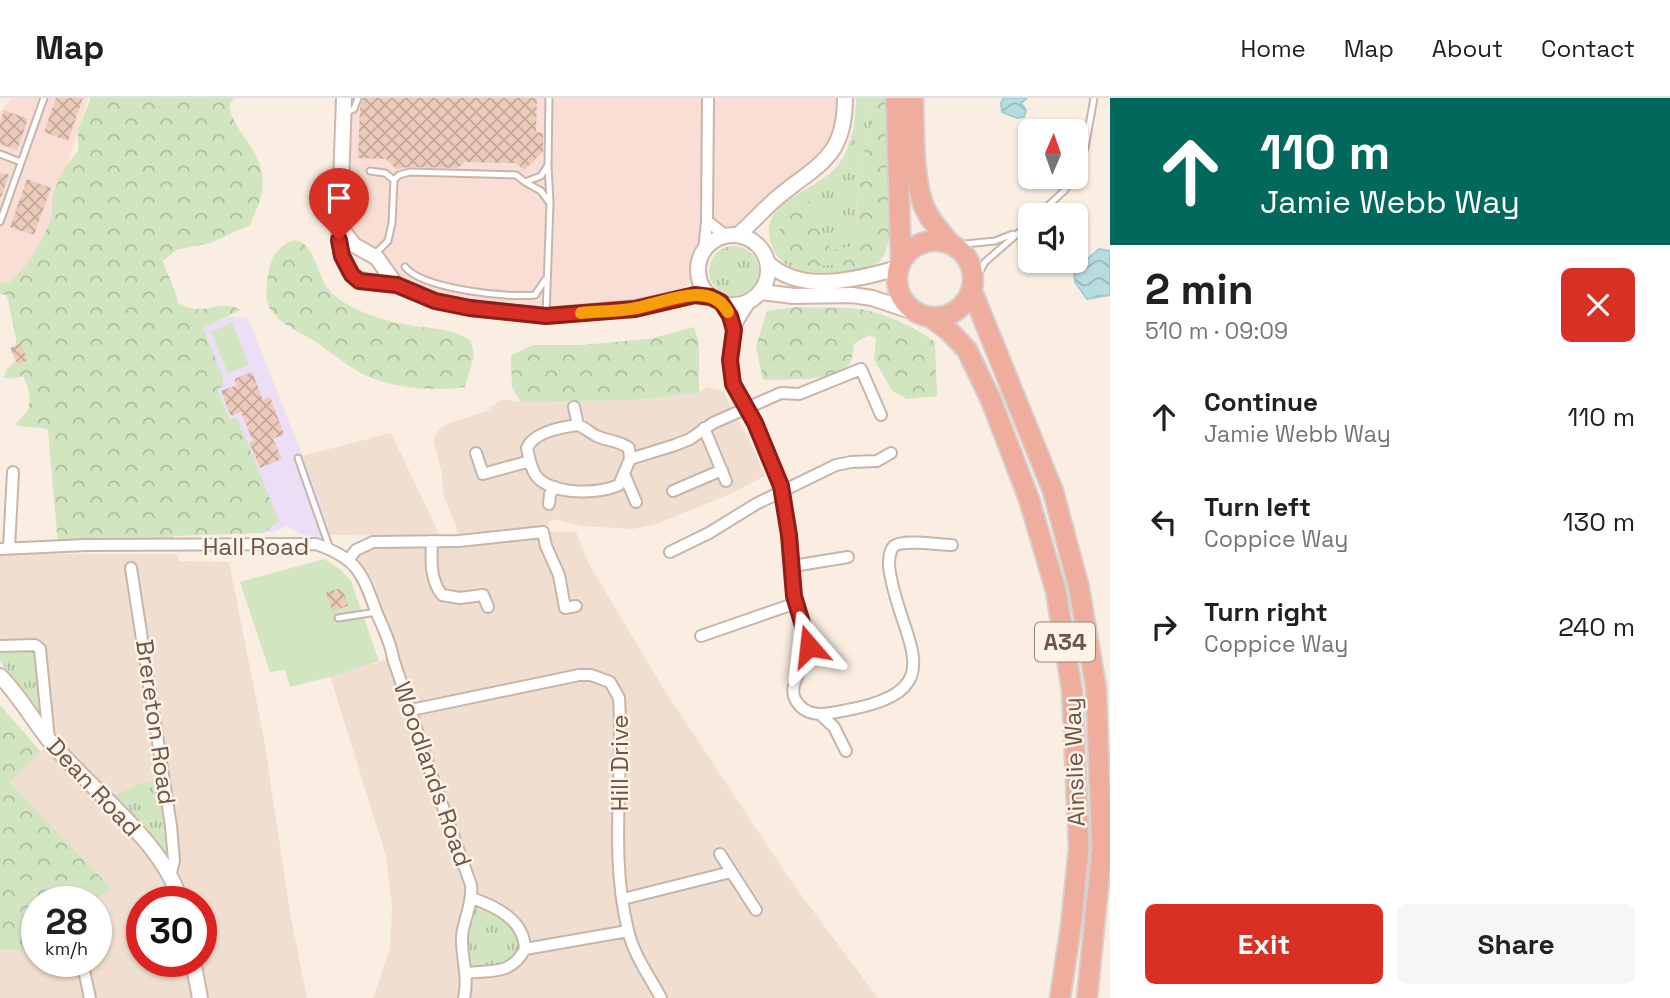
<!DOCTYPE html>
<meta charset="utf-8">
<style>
body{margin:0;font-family:"Space Grotesk",sans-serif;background:#f6f6f6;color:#202124;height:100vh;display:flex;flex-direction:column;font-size:26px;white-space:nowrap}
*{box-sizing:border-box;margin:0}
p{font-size:23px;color:#757577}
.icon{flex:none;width:38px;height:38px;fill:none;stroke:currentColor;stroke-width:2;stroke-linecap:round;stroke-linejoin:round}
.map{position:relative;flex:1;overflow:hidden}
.sheet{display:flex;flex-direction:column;background:#fff;width:560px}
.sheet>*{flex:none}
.guide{background:#00695c;color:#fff;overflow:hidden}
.needle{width:46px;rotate:2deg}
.controls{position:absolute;left:1018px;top:21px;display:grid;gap:14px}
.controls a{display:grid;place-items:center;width:70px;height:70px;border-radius:10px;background:#fff;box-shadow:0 2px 5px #0004;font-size:35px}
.speed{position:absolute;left:21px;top:788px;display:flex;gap:14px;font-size:35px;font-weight:700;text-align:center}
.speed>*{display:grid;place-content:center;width:91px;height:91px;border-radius:50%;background:#fff;box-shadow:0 2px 5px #0004;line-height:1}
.speed small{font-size:18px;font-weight:400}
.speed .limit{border:10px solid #d22;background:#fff;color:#111}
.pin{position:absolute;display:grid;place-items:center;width:60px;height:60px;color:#fff;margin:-72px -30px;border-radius:50% 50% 50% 0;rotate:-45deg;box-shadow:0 0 7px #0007}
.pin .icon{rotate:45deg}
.me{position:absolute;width:77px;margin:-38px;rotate:343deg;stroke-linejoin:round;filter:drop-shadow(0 0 5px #0008)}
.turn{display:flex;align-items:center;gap:24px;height:147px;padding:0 35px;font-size:32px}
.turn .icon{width:91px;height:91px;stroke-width:2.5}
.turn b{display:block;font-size:49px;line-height:60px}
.round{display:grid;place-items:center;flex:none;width:74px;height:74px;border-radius:10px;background:#f6f6f6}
.headline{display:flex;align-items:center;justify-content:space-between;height:119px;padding:0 35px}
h1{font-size:42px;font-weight:700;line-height:52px}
.primary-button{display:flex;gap:14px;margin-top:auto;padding:14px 35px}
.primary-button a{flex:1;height:80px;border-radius:10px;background:#d93025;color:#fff;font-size:28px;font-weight:700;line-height:80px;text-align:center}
.primary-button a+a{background:#f6f6f6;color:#202124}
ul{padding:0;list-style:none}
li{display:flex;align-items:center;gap:21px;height:105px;padding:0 35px}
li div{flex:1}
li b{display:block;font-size:26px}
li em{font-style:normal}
header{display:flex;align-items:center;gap:42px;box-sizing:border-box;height:98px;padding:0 35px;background:#fff;border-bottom:2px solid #e0e0e0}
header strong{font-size:33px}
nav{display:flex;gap:38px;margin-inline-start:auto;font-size:24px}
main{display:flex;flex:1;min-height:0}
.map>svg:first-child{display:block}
.residential{fill:#f0dfd0;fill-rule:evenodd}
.commercial{fill:#f9ded5}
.education{fill:#ebdef5}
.grass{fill:url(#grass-tufts)}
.forest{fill:url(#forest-crowns)}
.garden{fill:#d2e5c1}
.water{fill:url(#water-waves);stroke:#9fcdd1;stroke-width:2}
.building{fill:url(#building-cross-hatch)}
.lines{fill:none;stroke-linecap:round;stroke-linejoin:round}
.lane-casing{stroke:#c8b5aa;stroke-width:9}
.street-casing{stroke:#c8b5aa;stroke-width:14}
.secondary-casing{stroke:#ceb7aa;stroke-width:18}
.highway-casing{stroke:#d6cfcd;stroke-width:23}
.lane{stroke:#fff;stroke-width:5}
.street{stroke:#fff;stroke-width:10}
.secondary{stroke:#fff;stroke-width:14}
.highway{stroke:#efad9d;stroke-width:19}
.route-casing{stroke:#8d1f18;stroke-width:18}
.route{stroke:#d93025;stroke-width:12}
.slow{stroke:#f59e0b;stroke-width:12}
.labels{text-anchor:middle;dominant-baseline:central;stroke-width:5;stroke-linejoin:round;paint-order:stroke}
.shield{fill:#fdf3e6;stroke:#99847a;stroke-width:2}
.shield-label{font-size:23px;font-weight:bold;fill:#6e554b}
.street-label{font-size:24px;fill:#6e554b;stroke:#fdf3e6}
</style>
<header>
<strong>Map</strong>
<nav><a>Home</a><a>Map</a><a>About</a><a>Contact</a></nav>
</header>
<main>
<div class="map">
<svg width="1110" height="900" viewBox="0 0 1110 900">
<defs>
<pattern id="grass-tufts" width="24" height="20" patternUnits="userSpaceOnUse" patternTransform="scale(1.75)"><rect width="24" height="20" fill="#d2e5c1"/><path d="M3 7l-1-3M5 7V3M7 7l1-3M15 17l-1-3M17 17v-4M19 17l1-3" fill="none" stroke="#afbc9f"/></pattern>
<pattern id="forest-crowns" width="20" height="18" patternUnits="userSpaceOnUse" patternTransform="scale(1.75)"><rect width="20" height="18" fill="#d2e5c1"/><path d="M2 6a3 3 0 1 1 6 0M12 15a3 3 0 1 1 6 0" fill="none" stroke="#afbc9f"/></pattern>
<pattern id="water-waves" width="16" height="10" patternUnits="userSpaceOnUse" patternTransform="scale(1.75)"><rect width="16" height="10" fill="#b8dde1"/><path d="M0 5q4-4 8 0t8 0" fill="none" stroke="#9ab6b8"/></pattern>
<pattern id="building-cross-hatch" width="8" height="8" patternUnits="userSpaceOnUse" patternTransform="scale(1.75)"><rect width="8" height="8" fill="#eccbbb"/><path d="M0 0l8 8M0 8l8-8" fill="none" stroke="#c3a89a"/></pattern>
</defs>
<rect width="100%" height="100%" fill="#f9eee1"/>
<path class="residential" d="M707 289 723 293 753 350 765 378 730 396 656 426 633 431 582 428 553 421 546 428 457 436 456 428 443 396 442 376 434 343 435 336 444 327 487 313 502 301 521 304 634 302 699 295Z
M391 335 440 438 330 437 319 400 302 358Z
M543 434H576L588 464 666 595 793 786 878 900H373L390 851 392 811 386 758 330 578 393 560 349 461 364 446Z
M0 456H176L180 463 229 464 264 641 290 814 307 900H0V851H37V863H96V803H93L112 791 10 685 41 654 49 642 40 551 0 548ZM142 803H201V863H142Z"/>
<path class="commercial" d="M12 0H88L41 152 21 188 0 186V13Z
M351 0H841L837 47 738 137 721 139 709 147 701 159 699 174 694 182 673 200 546 218 407 193 377 177 379 168 356 154 349 161 343 67 351 19Z"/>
<path class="education" d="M228 219 248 220 319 400 331 441 304 437 286 428 274 434 231 436 128 259Z"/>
<path class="grass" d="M856 0H870L871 27 860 68 857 92 856 129 851 149 833 151 821 140 823 123 797 105 784 118 779 133 813 168 846 165 857 172C825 175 780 183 770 142 768 132 768 125 774 116 785 98 825 85 838 67 852 49 856 22 856 0Z
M709 173a25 25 0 1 1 50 0a25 25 0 1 1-50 0Z
M0 552 34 553 42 620 0 563Z
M164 680 170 778 107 702 136 687Z
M472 800 505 816 524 842 512 868 467 875 462 836Z"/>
<path class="forest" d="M91 0H234L229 8C232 22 239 31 247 43 270 77 265 92 250 127L210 145 176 152 163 163C167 177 176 191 178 205 183 207 189 211 194 211 209 213 227 202 240 212L203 230 223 279V288L217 291 230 322 237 319 279 423 263 435 173 438 175 445 58 448 48 332C37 328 27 330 15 327 18 322 24 319 27 313 33 302 28 288 23 278L11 281 4 279 6 272 16 262V241L8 202 6 197 0 196V184L9 185C27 170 44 142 51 119 53 112 51 104 53 97 58 81 67 65 78 53V31Z
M870 0H887L890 136C885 161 883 166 857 172 835 159 812 176 793 163 765 145 783 91 821 106L823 123 821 140 833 151 851 149 856 129 857 92 860 68 871 27Z
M295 142C315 145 317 179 330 193 335 199 345 205 352 209 370 218 389 224 409 227 430 231 453 230 471 243L474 258 465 289C430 294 381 290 351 269 339 261 328 252 316 244 301 235 278 225 269 209 264 198 267 184 269 172 272 157 280 146 295 142Z
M798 209C818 210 840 209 859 211 886 215 914 229 935 244L937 298 907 301 892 293 874 261 876 241 869 237 854 246C853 251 853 258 851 263 841 285 784 281 763 282L756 249 767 213Z
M694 229 699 245V295L634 302 521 304 512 289 511 257 533 247H581L649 241Z
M0 607 41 654 10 685 112 791 93 803H37V851H0Z"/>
<path class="garden" d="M232 225 249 267 228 275 211 234Z
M324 461 340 471 351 483 379 563 337 577 290 589 285 572 270 574 240 484Z"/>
<path class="water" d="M1004 0H1027L1021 5 1026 12 1024 19 1017 20 1002 14 1001 5Z
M1099 151 1110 153V197L1087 201 1075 184 1074 173Z"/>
<path class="building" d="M56 0H83L68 43 44 34Z
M363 0H537L536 34 543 35V54L524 72 516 65 465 64 458 70 410 69 396 71 386 61 358 60 360 11Z
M4 12 28 21 17 52 0 46V25Z
M0 74 9 77 1 99H0Z
M27 81 51 90 34 137 10 129Z
M20 245 28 262 18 267 10 250Z
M252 274 263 302 270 299 284 336 273 341 282 361 260 370 249 344 253 343 241 314 231 318 221 293 237 287 234 281Z
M342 490 348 508 332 513 326 494Z"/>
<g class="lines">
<g class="lane-casing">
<path id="lane" d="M346 14 354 11 358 0
M0 56 21 64
M1076 69 1085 50 1094 0
M370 73 385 75 394 82
M525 84 541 93 549 104
M1038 117 1065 92 1072 79
M0 124 44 0
M955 147 995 143 1013 136
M374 157 388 143 392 125 394 82 399 77 410 74 516 77 525 84 541 78 548 67
M405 169C423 191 507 200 535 197L545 182
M974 184 985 164 1031 124
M546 218 550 105 548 67 549 0
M298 360 330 451
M338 520 377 514"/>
</g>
<g class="street-casing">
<path id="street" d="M707 123 726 138
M704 153 707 123 708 0
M752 201C746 211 737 222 734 233 722 270 735 292 753 323 764 341 777 371 782 391 787 415 790 440 792 465 793 475 792 486 794 496 796 512 809 532 809 547 809 566 787 583 795 601 806 622 829 616 847 612 959 592 897 540 889 468 889 462 889 453 894 448 904 441 939 447 952 447
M721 204 730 218 734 232
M574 309 578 327
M578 327C586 330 591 336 599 339 609 343 620 343 629 350L630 361 619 387C598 396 557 397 539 381 531 374 529 359 527 350 534 334 562 329 578 327Z
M704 330 726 383
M476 355 483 376 530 363
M630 361 675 347 690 341 713 325 781 295 799 296 861 271 881 317
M625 378 636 404
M673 393 722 372
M549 406 550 396 555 389
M432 443C431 462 430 482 442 497L460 500 483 497 488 509
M9 450 13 374
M0 451 86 447 316 446C361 462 362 477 378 518 384 532 391 545 393 560L434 684 471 787C473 806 464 820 462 838 461 859 469 878 464 900
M670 454 709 435 756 406 836 367 851 364 877 363 891 355
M349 461 356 452 373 444 459 443 543 434 546 448 559 477 565 510 576 508
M793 468 848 459
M131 470 171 728 174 763 170 778
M701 538 796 505
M0 548 35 547 40 551 49 642
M411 612 579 577H591L610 584 619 600C624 677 609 757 628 832 633 856 650 879 661 900
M820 616 834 629 846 653
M720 756 756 812
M623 801 731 774
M525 851 628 833
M82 863 90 900
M467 875C493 872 511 877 525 851 524 822 497 809 472 800"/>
</g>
<g class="secondary-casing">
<path id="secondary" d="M344 0 339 142C348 187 357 182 396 187
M340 129 354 147 377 160 396 187 435 203 470 210 546 218 635 210 695 197 711 199
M738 137C752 125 764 111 778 99 818 66 845 60 845 0
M698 172a35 35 0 1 1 70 0a35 35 0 1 1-70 0Z
M768 165C802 197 857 181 898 170
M761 194 794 198 852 197 872 200 917 215
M0 578C19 597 32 621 49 642 88 690 164 743 180 803
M193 863 200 900"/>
</g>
<g class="highway-casing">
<path id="highway" d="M896 0 901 163
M913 0C914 31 913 74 922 103 927 119 939 132 949 144
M897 181a38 38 0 1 1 76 0a38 38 0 1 1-76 0Z
M972 193 1053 393 1079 490 1096 590 1102 750 1087 900
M930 219 948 232 967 252 991 302 1029 401 1056 493 1072 592 1079 750 1071 828 1060 900"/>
</g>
<use href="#lane" class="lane"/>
<use href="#street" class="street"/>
<use href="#secondary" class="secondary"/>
<use href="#highway" class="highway"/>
</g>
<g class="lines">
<g class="route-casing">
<path id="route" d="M339 142 342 158 352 177 359 183 397 187 435 203 470 210 546 218 635 211 695 197 711 199 721 204 730 218 734 232 730 262 733 286 755 325 781 388 789 437 794 498 809 548"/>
</g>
<use href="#route" class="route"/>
<path class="slow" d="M581 215C599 213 618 214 636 210 664 205 710 181 728 214"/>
</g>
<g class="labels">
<rect class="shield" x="1035" y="524.5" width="60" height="39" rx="5"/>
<g class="shield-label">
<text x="1065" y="544">A34</text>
</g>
<g class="street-label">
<text x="256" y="448">Hall Road</text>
<text transform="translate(156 624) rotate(82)">Brereton Road</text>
<text transform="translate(1074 664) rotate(-92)">Ainslie Way</text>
<text transform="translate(619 665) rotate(-90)">Hill Drive</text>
<text transform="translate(433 676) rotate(71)">Woodlands Road</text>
<text transform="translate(94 689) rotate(47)">Dean Road</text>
</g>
</g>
</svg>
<div class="controls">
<a><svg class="needle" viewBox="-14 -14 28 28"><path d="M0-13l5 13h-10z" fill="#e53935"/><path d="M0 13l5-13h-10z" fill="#757577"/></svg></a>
<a><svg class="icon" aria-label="sound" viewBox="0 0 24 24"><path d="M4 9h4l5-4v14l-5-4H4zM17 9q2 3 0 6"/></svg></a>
</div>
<div class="speed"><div>28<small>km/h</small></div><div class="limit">30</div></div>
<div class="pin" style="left:339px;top:142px;background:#d93025"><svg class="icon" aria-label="arrive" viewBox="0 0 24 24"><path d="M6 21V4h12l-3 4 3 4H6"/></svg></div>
<svg class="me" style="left:809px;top:548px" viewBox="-20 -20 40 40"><path d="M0-17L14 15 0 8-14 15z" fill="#d93025" stroke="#fff" stroke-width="4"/></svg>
</div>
<section class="sheet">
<div class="guide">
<div class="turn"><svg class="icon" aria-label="ahead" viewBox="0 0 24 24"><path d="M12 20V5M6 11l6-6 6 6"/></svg><div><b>110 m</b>Jamie Webb Way</div></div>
</div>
<div class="headline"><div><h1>2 min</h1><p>510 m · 09:09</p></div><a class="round" style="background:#d93025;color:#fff"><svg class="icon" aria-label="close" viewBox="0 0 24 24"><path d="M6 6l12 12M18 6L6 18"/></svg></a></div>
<ul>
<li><svg class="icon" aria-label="ahead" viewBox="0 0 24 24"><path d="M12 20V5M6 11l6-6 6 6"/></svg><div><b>Continue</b><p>Jamie Webb Way</p></div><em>110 m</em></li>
<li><svg class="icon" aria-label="left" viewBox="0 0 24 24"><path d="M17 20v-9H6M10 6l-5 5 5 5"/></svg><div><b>Turn left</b><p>Coppice Way</p></div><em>130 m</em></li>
<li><svg class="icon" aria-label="right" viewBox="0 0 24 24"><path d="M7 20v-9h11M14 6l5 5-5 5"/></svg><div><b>Turn right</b><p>Coppice Way</p></div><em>240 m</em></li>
</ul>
<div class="primary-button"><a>Exit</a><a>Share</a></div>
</section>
</main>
